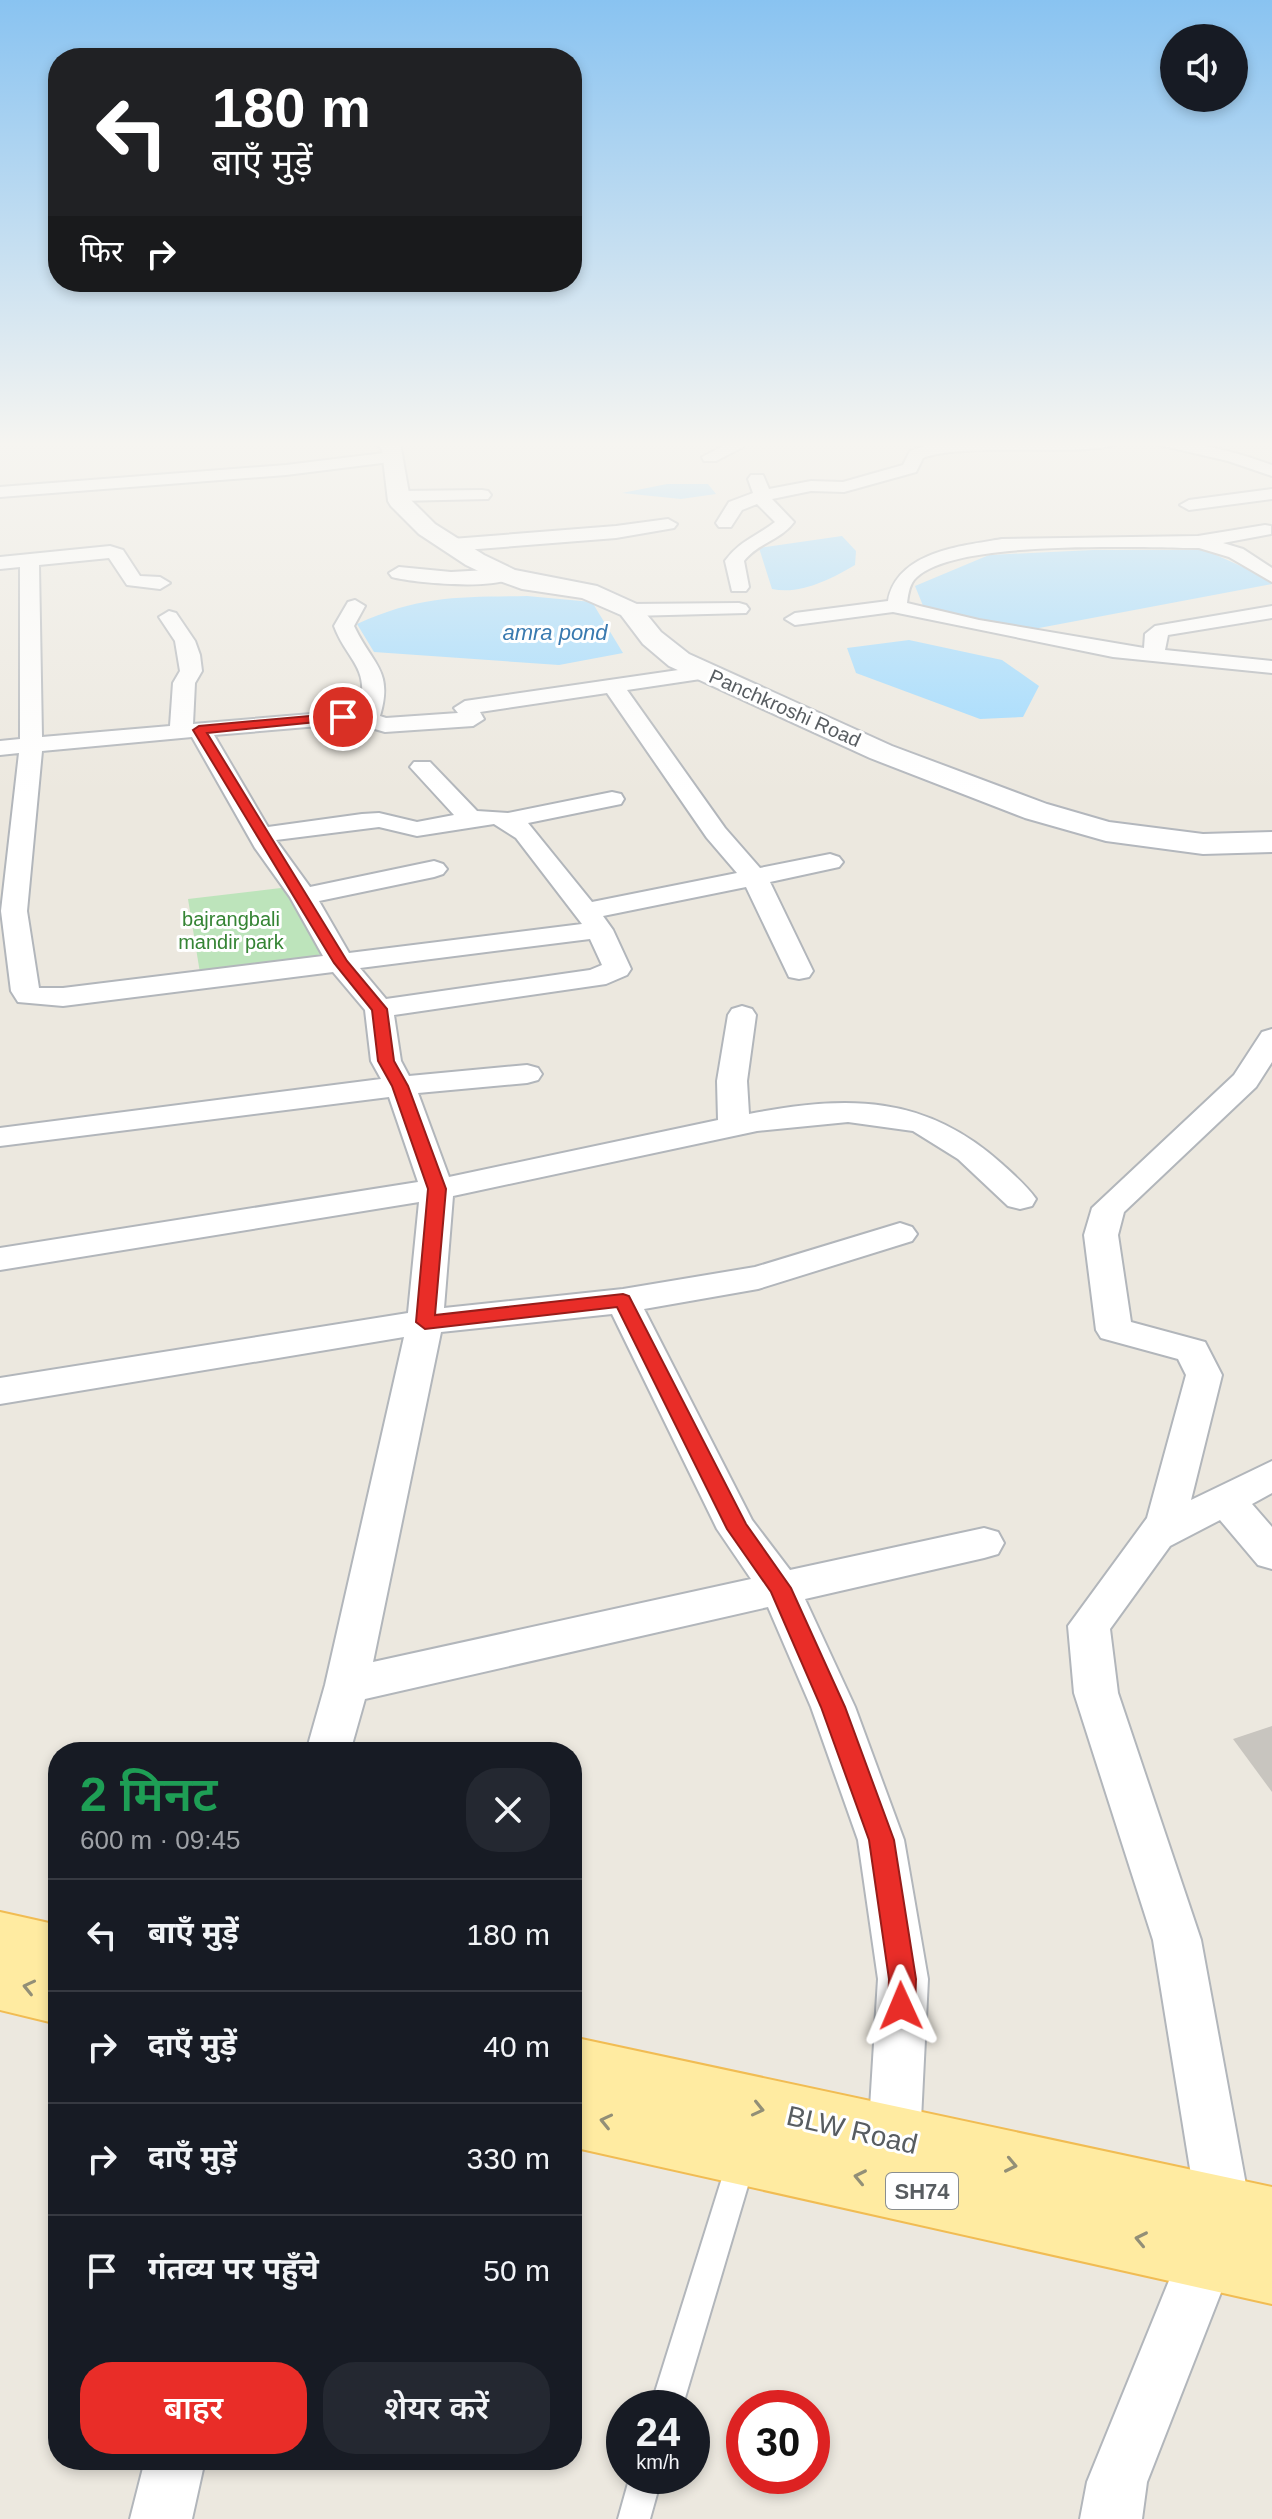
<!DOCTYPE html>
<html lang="hi">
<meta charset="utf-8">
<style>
body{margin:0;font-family:Arial,"Noto Sans Devanagari",sans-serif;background:#242831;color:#f1f3f6;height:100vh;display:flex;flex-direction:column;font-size:30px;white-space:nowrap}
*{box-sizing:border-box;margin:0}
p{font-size:26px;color:#9ea1a6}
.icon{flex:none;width:44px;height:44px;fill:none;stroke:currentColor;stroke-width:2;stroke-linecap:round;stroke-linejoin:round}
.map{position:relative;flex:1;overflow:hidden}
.details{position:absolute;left:48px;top:1742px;width:534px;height:728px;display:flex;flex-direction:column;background:#171b24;border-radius:32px;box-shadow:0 4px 12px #0003}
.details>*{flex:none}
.banner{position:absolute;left:48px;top:48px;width:534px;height:244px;border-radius:32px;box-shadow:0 4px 12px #0003;background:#202124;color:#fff;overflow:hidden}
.tools{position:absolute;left:1160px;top:24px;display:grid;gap:16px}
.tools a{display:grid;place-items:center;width:88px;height:88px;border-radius:50%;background:#171b24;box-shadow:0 4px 12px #0003;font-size:40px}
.speed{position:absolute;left:606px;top:2390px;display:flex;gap:16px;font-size:40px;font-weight:700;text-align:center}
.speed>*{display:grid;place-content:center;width:104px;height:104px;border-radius:50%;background:#171b24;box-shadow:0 4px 12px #0003;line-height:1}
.speed small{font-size:20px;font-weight:400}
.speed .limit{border:12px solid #d22;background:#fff;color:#111}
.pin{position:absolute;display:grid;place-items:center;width:68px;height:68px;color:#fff;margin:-34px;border:4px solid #fff;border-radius:50%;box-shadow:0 2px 8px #0007}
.me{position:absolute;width:88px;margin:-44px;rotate:359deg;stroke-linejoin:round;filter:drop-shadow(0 0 6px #0008)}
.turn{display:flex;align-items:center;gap:28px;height:168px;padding:0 32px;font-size:36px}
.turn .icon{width:104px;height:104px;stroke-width:2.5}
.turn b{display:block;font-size:56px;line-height:68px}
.then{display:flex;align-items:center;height:76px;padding:0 32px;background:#0003;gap:16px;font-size:30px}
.round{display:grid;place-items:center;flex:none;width:84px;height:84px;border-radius:32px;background:#242831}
.summary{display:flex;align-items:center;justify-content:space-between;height:136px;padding:0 32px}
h1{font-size:48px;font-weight:600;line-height:60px;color:#1e9e55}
.cta{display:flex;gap:16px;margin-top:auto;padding:16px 32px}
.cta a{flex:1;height:92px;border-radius:32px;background:#e92d28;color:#fff;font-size:32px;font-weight:600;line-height:92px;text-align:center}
.cta a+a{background:#242831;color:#f1f3f6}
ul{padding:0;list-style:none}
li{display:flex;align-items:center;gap:24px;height:112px;padding:0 32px;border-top:2px solid #363941}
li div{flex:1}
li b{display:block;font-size:30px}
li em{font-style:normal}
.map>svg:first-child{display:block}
.green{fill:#bde4bb}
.water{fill:#9cd9ff}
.building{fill:#c8c5bf}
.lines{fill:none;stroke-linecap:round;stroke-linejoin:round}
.lane-casing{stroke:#b2b6bb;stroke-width:4}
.street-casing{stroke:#b2b6bb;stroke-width:4}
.secondary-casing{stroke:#b3b7bd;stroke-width:4}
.primary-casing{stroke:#f1bc53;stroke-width:4}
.lane{fill:#fff;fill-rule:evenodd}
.street{fill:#fff;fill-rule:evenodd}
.secondary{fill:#fff;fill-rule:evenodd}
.primary{fill:#ffeba1;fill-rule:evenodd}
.oneway{stroke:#928f77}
.route{fill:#e92d28;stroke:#971d1a;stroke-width:2}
.labels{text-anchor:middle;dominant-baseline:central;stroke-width:6;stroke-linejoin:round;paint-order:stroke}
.far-street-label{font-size:20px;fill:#585d61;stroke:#fff}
.far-park-label{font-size:20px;fill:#358434;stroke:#fff}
.far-water-label{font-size:22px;font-style:italic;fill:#3a7ab0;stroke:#fff}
.shield{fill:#fff;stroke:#8a8e90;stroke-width:2}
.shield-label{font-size:22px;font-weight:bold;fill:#585d61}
.near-street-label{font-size:28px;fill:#585d61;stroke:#fff}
</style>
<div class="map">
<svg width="1272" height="2519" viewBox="0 0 1272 2519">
<rect width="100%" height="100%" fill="#ece8df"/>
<path class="green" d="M289 887 331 954 200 973 188 899Z"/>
<path class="water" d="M667 484H708L716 494 681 499 622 493Z
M842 536 856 551 855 565C831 579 801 595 772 589L759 548Z
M1093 550H1205L1272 580V584L1039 628 1003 629 926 613 915 586 989 555Z
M527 596 592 602 623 653 559 665 374 652 357 624C421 595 459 597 527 596Z
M909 640 1002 660 1039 686 1023 717 980 719 856 673 847 648Z"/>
<path class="building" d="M1272 1726V1792L1233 1739Z"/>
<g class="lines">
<g class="lane-casing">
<path id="lane" d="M741 2148 751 2152 755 2162 682 2408H650L727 2162 731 2152Z
M630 2476H662L650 2519H618Z"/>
</g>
<g class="street-casing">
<path id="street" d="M727 441H743V447L716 461H704L702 457 727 444Z
M968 441H1122C1102 459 966 441 923 458L916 472 844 492 811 491 772 499 794 522C781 540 758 543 744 561L749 587 746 591H732L725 561C739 541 757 536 775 522L757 504 742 510 731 527H719L716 523 729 502 753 493 748 479 751 475H763L769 489 811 481 843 482 903 465 910 451 931 444Z
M1153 441C1195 441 1233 451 1272 465V476L1228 461 1155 444Z
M392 452 398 453 400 457 398 461 286 475 0 497V487L286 465Z
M1272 489V499L1189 510 1180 505 1189 500Z
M482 490 488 491 491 495 488 499 398 501 389 496 398 491Z
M668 519 677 524 674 528 616 538 452 551 443 545 452 539 616 526Z
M1265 525 1271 526V534L1223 543 1243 549 1272 568V582L1229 557 1199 548C1143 548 949 538 914 580 909 586 908 596 907 603L979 620 1144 648 1145 634 1155 626 1272 606V618L1168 635 1165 650 1272 661V673L1113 657 893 612 795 625 785 619 795 613 888 601C897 552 960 546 1002 539L1198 536Z
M110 546 123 550 140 576 160 577 170 583 160 589 127 585 109 558 39 565 42 737 170 726 173 683 180 671 175 641 159 617 169 611 176 613 195 641 200 655 202 671 195 683 193 724 359 710C371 667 347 661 334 626L348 602 355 600 365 606 354 626 356 630C374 666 393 671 380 716L386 718 458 713 454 708 465 701 706 666 714 667 717 672 714 677 627 690 725 828 760 868 830 854 839 857 843 862 839 867 770 882 813 971 809 977 799 979 789 977 746 887 603 916 613 930 631 969 627 975 606 984 394 1015 401 1061 409 1076 527 1065 538 1068 542 1074 538 1080 527 1083 418 1093 449 1177 718 1120 717 1081 728 1015 732 1009 742 1006 752 1009 756 1015 747 1081 749 1114C847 1095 925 1094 1002 1164 1014 1175 1027 1186 1036 1199L1032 1206 1020 1209 1008 1206 958 1159 913 1131 848 1122 757 1131 453 1196 444 1308 623 1289 755 1267 900 1223 912 1227 917 1234 912 1241 758 1289 644 1309 752 1520 790 1570 984 1528 998 1532 1004 1543 998 1554 984 1558 805 1599 855 1707 904 1840 928 1979 920 2140 913 2159 894 2166 875 2159 868 2140 878 1979 858 1840 811 1707 768 1607 365 1699 350 1752H306L325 1685 404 1337 0 1404V1378L408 1313 419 1202 0 1270V1248L418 1182 389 1097 0 1146V1128L381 1079 371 1061 365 1010 333 972 63 1006 18 1002 11 991 1 911 19 753 0 755V741L20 739V567L0 569V557ZM607 693 707 838 737 873 592 902 528 823 621 804 624 799 621 794 612 792 508 813 477 811 430 762H414L410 767 454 815 417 822 379 813 362 814 268 827 214 735 354 723 385 732 473 726 484 719 480 712ZM192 737 255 848 290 897 323 956 63 988H39L27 911 42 751ZM494 824 516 838 582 924 349 953 319 901 434 877 443 874 447 869 443 864 434 861 310 887 276 840 379 827 417 836ZM590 939 602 965 590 970 386 999 360 968ZM612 1314 717 1529 751 1579 373 1662 441 1332Z
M399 567 451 572 506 569 516 575C501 591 414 583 392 577L389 573Z
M739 603 746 605 749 609 746 613 630 616 620 610 630 604Z
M1272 1029V1062L1256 1087 1124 1212 1118 1235 1131 1322 1205 1342 1222 1375 1191 1500 1272 1461V1493L1252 1504 1272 1527V1569L1258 1565 1220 1520 1170 1546 1110 1629 1118 1693 1201 1940 1251 2212 1243 2231 1229 2237 1236 2254 1147 2482 1142 2519H1080L1087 2482 1188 2234 1203 2228 1197 2212 1153 1940 1074 1693 1068 1626 1147 1518 1186 1375 1178 1359 1101 1338 1096 1330 1084 1235 1092 1208 1234 1075 1262 1032Z
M145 2460H205L192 2519H130Z"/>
</g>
<g class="secondary-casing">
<path id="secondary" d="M374 441 400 443 410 499 435 524 484 555 515 570 597 586 639 605 661 632 689 654 892 746 1047 804 1109 822 1203 834 1272 832V852L1203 854 1106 841 1025 818 870 758 669 666 643 644 621 615 582 598 522 589 497 580 466 565 419 534 391 506 388 501 382 450Z"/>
</g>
<g class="primary-casing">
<path id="primary" d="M0 1912 58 1925V2024L0 2010Z
M572 2037 1272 2187V2304L572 2147Z"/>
</g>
<use href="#lane" class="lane"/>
<use href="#street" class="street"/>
<use href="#secondary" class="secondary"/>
<use href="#primary" class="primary"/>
</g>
<defs><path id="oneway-chevron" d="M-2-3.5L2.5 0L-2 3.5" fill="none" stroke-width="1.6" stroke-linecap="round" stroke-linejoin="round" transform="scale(2)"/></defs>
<g class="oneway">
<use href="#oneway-chevron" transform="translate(29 1987) rotate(-167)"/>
<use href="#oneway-chevron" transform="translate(758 2109) rotate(13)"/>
<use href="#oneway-chevron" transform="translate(606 2121) rotate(-167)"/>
<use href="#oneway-chevron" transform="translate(1011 2165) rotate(12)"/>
<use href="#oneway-chevron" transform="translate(860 2177) rotate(-168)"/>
<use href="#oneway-chevron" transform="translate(1141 2239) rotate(-168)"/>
</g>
<linearGradient id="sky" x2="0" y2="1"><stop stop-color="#89c3f1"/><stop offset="0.56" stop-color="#f6f5f1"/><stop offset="1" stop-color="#f6f5f1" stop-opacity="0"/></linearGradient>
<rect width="1272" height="793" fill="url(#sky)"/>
<path class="route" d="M343 713 349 717 347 719 207 733 347 961 387 1009 394 1061 408 1086 446 1189 435 1315 623 1294 629 1296 746 1524 791 1588 845 1707 894 1840 916 1979 915 2006 911 2015 901 2018 892 2015 888 2006 889 1979 869 1840 821 1707 771 1592 727 1529 617 1307 425 1329 416 1322 428 1189 392 1086 378 1061 372 1010 334 963 193 730 199 726Z"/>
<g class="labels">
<g class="far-street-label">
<text transform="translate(785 708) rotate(24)">Panchkroshi Road</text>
</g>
<g class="far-park-label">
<text x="231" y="919">bajrangbali<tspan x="231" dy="23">mandir park</tspan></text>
</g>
<g class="far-water-label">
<text x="555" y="632">amra pond</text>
</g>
<rect class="shield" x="886" y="2173" width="72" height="36" rx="6"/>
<g class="shield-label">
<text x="922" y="2191">SH74</text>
</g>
<g class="near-street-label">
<text transform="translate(852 2130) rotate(13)">BLW Road</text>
</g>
</g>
</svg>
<div class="tools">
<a><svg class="icon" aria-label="sound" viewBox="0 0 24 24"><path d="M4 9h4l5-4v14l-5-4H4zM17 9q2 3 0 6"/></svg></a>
</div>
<div class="speed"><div>24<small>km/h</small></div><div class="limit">30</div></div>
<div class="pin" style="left:343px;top:717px;background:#d93025"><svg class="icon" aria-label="arrive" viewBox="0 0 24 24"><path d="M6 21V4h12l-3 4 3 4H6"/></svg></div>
<svg class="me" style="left:901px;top:2006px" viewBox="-20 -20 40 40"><path d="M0-17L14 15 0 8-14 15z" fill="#e92d28" stroke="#fff" stroke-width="4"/></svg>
<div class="banner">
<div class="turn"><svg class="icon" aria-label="left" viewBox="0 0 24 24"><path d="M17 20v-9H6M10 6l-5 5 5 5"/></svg><div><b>180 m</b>बाएँ मुड़ें</div></div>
<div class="then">फिर<svg class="icon" aria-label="right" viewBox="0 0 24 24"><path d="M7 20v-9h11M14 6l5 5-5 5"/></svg></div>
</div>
<section class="details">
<div class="summary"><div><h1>2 मिनट</h1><p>600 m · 09:45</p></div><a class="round"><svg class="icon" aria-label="close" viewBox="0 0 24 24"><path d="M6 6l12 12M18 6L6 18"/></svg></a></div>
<ul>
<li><svg class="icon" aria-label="left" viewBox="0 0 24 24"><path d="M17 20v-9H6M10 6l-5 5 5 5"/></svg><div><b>बाएँ मुड़ें</b></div><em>180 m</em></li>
<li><svg class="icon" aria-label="right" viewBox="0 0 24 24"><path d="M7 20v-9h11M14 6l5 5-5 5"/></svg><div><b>दाएँ मुड़ें</b></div><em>40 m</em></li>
<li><svg class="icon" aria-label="right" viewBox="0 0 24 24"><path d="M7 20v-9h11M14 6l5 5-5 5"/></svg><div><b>दाएँ मुड़ें</b></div><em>330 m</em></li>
<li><svg class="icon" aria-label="arrive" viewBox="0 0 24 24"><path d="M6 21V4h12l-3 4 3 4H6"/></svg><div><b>गंतव्य पर पहुँचे</b></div><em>50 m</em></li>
</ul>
<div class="cta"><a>बाहर</a><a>शेयर करें</a></div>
</section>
</div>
